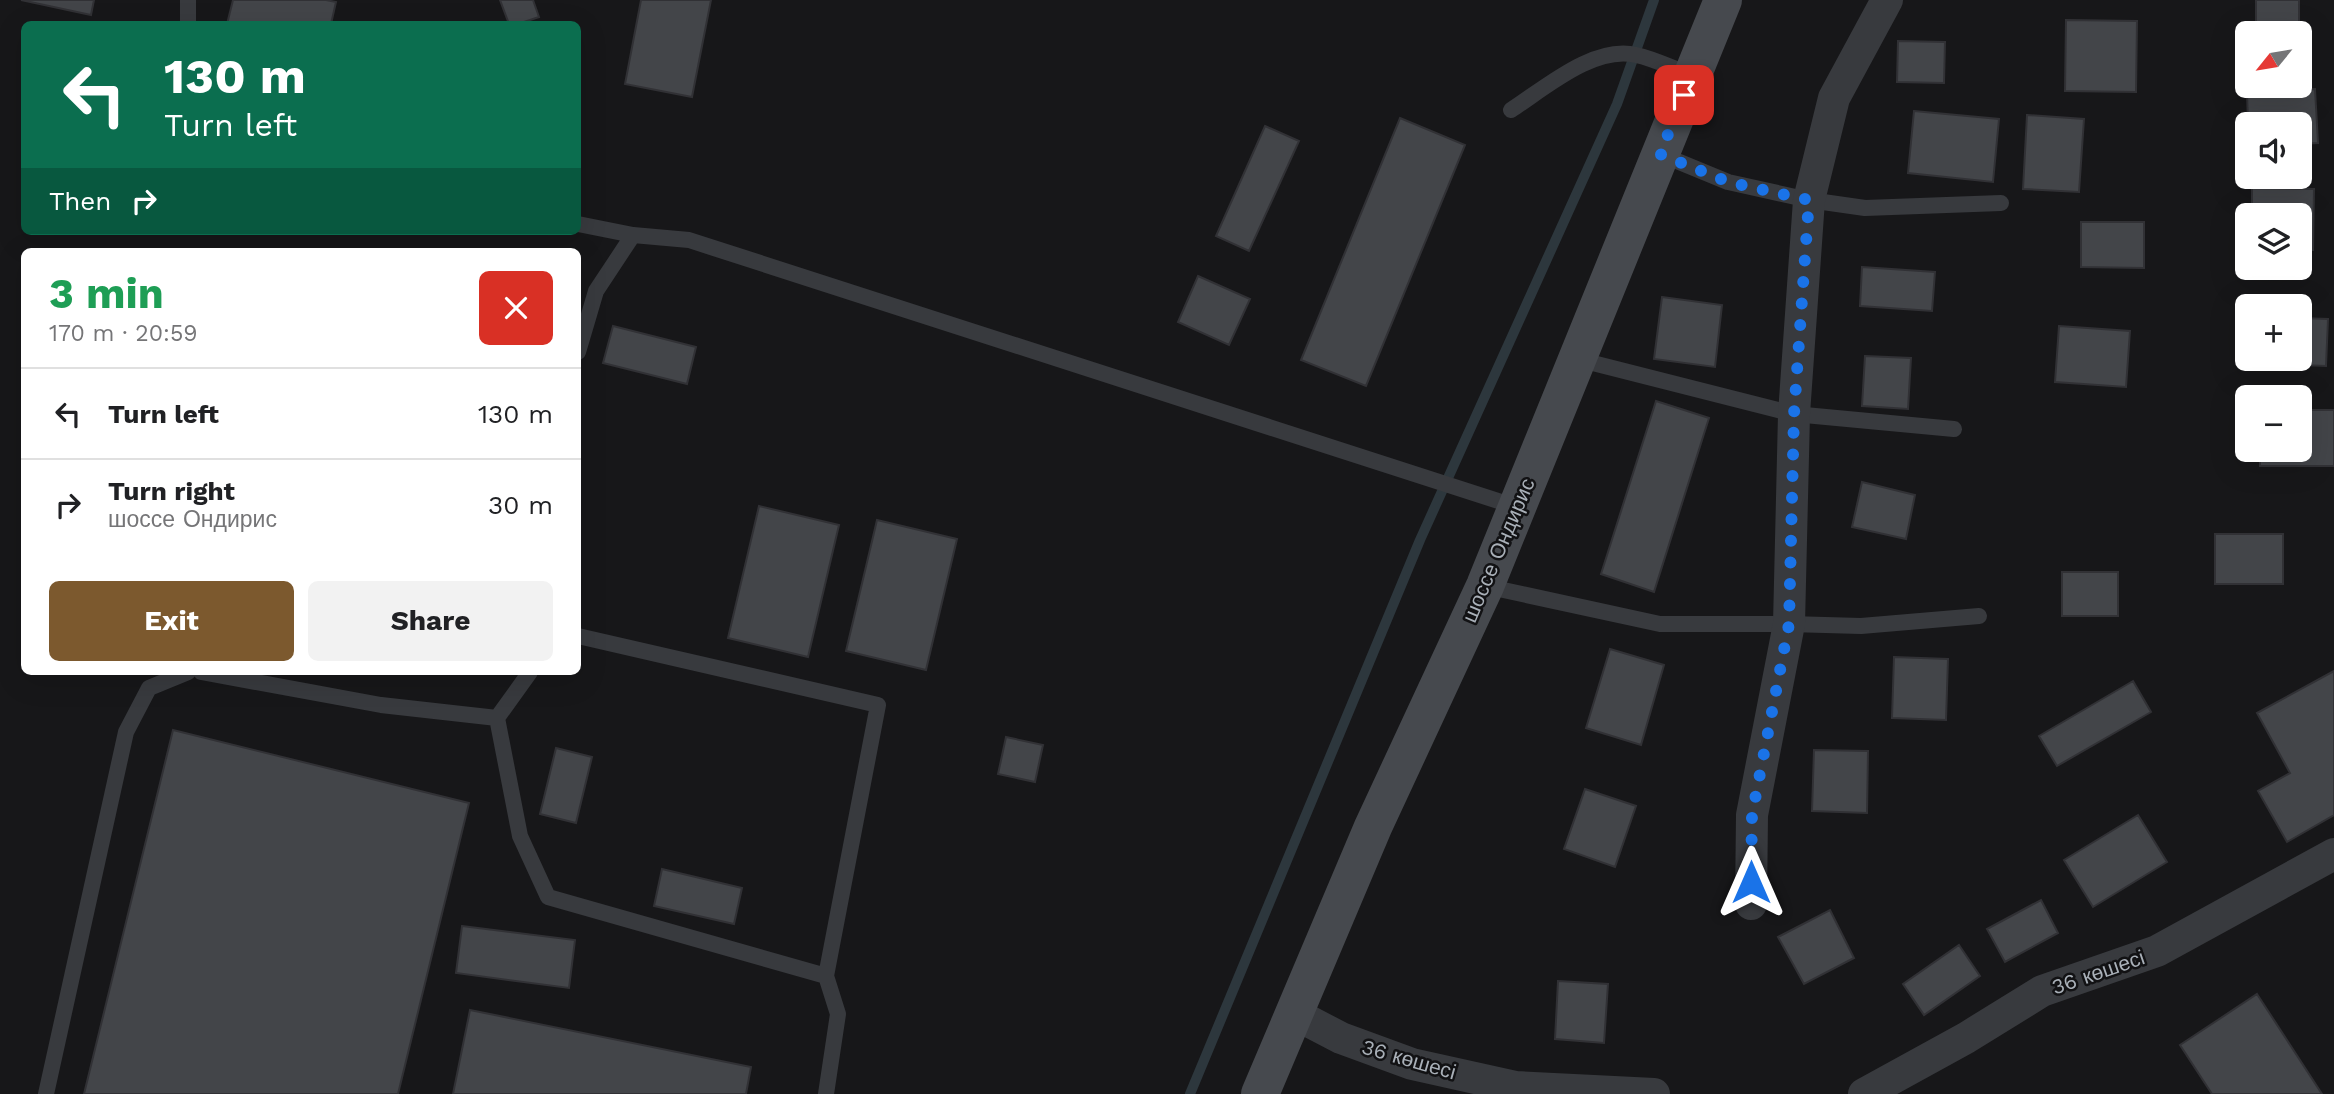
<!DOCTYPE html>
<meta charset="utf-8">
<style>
body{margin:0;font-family:"Work Sans",sans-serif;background:#f2f2f2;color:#202124;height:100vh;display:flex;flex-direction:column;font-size:26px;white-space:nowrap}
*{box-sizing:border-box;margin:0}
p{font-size:23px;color:#757577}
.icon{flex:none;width:38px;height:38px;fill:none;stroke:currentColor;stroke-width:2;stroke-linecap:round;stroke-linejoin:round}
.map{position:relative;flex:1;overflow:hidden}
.panel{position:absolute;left:21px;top:248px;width:560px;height:427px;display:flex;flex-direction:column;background:#fff;border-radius:10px;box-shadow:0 7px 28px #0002}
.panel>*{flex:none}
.hud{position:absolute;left:21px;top:21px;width:560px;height:214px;border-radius:10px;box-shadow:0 7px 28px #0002;background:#0b6e4f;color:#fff;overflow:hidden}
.needle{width:46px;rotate:240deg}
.tools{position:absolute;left:2235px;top:21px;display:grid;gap:14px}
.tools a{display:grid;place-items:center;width:77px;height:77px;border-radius:10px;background:#fff;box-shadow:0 7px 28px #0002;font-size:35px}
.pin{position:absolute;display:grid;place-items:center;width:60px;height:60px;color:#fff;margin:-30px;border-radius:14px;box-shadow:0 4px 10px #0006}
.me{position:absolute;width:77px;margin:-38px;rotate:0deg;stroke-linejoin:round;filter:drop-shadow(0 0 5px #0008)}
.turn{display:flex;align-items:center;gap:24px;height:147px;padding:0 28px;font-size:32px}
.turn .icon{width:91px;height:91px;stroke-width:2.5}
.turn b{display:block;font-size:49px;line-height:60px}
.then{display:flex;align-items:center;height:66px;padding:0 28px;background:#0003;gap:14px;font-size:26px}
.round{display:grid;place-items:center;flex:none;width:74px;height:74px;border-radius:10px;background:#f2f2f2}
.summary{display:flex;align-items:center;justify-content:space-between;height:119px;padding:0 28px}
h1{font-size:42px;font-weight:700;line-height:52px;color:#1e9e55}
.cta{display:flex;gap:14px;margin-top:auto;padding:14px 28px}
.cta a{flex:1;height:80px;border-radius:10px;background:#7c592e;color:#fff;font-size:28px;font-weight:700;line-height:80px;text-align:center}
.cta a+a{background:#f2f2f2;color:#202124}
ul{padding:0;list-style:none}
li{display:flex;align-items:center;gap:21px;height:91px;padding:0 28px;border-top:2px solid #e0e0e0}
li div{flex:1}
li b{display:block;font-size:26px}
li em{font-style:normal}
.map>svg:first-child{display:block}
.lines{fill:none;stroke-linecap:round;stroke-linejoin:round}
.stream{stroke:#2d373d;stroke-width:10}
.building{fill:#434549;stroke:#313135;stroke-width:2}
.lane{stroke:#383a3e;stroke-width:16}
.street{stroke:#383a3e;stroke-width:32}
.secondary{stroke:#46494e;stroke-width:38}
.route{stroke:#1a73e8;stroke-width:12;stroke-dasharray:0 21.6}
.labels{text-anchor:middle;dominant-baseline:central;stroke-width:5;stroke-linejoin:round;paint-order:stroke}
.street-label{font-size:21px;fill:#a9b0b8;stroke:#121214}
</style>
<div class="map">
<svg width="2334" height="1094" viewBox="0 0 2334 1094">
<rect width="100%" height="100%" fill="#171719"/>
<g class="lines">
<path class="stream" d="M1190 1094 1420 540 1617 104 1654 0"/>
</g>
<path class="building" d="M21 0H94L91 15Z
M233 0H326L336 2 331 24H227Z
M500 0H533L539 17 518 24H509Z
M641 0H711L692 97 625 84Z
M2256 0H2299V24H2256Z
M2066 20 2137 21 2136 92 2065 91Z
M1898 41 1945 42 1944 83 1897 82Z
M2315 89 2318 143 2300 144V124H2248L2247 92Z
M1914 111 1999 119 1993 182 1908 173Z
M2027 115 2084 119 2079 192 2023 189Z
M1400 118 1465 145 1366 386 1301 360Z
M1265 126 1299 141 1249 251 1216 236Z
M2252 188 2314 189 2313 250H2300V215H2252Z
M2081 222H2144V268L2081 267Z
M1862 267 1935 272 1932 311 1860 306Z
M1198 276 1250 299 1229 345 1178 322Z
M1662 297 1722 305 1715 367 1654 359Z
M2300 318 2328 319 2326 366 2272 364V359H2300Z
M613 326 696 347 687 384 603 363Z
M2059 326 2130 331 2126 387 2055 382Z
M1865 356 1911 358 1908 409 1862 406Z
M1656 401 1709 418 1654 592 1601 574Z
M2300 410H2334V466H2260V450H2300Z
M1862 482 1915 495 1906 539 1852 527Z
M759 506 839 525 808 657 728 638Z
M877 520 957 539 926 670 846 651Z
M2215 534H2283V584H2215Z
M2062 572H2118V616H2062Z
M1610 649 1664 665 1641 745 1586 728Z
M1894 657 1948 659 1946 720 1892 718Z
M2334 671V815L2287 842 2258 791 2290 773 2257 713Z
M2133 681 2151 712 2057 766 2039 736Z
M173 730 469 803 398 1094H84Z
M1006 737 1043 745 1035 782 998 774Z
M556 748 592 757 576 823 540 814Z
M1814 750 1868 751 1867 813 1812 811Z
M1585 789 1636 806 1615 867 1564 849Z
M2138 815 2167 862 2093 907 2064 860Z
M662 869 742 888 734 924 654 906Z
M2041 900 2058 933 2005 962 1987 929Z
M1830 910 1854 958 1804 984 1778 937Z
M462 926 575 940 569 988 456 973Z
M1959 945 1980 976 1924 1015 1903 984Z
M1558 981 1608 984 1604 1043 1555 1039Z
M2257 994 2322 1094H2212L2180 1045Z
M470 1010 751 1067 746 1094H453Z"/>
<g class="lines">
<path class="lane" d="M188 24V0
M1511 110C1545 88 1594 45 1636 55 1655 59 1674 69 1692 75
M1660 154 1728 182 1809 200 1865 208 2001 203
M578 224 633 235 689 240 1517 507
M578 352 596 291 633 235
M1577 359 1794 414 1954 429
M1485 586 1660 624H1789L1861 626 1979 616
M578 636 878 705 826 976 838 1014 826 1094
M201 672 381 705 497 718 530 672
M497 718 520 836 548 897 826 976
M46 1094 126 732 149 688 188 672"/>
<path class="street" d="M1751 904 1752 815 1789 624 1794 414 1809 200 1834 98 1887 0
M1295 1014 1341 1038 1412 1064 1516 1087 1654 1094
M1864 1094 1966 1038 2042 991 2157 951 2334 854"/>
<path class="secondary" d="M1260 1094 1373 827 1485 586 1723 0"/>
</g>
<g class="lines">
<path class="route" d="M1684 95 1660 154 1728 182 1809 200 1794 414 1789 624 1752 815 1751 882"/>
</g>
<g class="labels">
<g class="street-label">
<text transform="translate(1498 550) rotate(-67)">шоссе Ондирис</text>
<text transform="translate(2098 972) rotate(-19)">36 көшесі</text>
<text transform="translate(1409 1059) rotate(16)">36 көшесі</text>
</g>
</g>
</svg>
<div class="tools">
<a><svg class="needle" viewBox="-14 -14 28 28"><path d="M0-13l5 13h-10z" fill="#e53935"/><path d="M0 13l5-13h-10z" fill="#757577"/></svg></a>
<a><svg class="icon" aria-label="sound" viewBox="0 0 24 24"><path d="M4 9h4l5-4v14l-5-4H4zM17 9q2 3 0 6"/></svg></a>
<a><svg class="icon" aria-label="layers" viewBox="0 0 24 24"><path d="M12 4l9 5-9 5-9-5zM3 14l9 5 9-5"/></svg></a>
<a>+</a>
<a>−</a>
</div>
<div class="pin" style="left:1684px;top:95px;background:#d93025"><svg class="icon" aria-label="arrive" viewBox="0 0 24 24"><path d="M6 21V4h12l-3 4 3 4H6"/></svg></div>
<svg class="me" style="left:1751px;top:882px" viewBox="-20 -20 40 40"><path d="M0-17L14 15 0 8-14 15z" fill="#1a73e8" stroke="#fff" stroke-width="4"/></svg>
<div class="hud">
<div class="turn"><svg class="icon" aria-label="left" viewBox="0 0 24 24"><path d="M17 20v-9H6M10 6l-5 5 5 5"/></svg><div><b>130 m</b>Turn left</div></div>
<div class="then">Then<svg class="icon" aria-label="right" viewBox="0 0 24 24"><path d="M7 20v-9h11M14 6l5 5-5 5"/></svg></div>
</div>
<section class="panel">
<div class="summary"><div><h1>3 min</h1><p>170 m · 20:59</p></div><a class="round" style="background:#d93025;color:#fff"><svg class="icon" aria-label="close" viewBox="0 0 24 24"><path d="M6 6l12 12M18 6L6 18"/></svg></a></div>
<ul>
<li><svg class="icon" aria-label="left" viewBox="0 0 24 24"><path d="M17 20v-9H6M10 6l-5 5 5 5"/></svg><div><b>Turn left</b></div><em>130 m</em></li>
<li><svg class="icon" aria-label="right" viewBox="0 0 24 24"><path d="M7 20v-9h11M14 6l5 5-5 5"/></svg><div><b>Turn right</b><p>шоссе Ондирис</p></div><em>30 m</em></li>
</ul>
<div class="cta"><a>Exit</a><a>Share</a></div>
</section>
</div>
